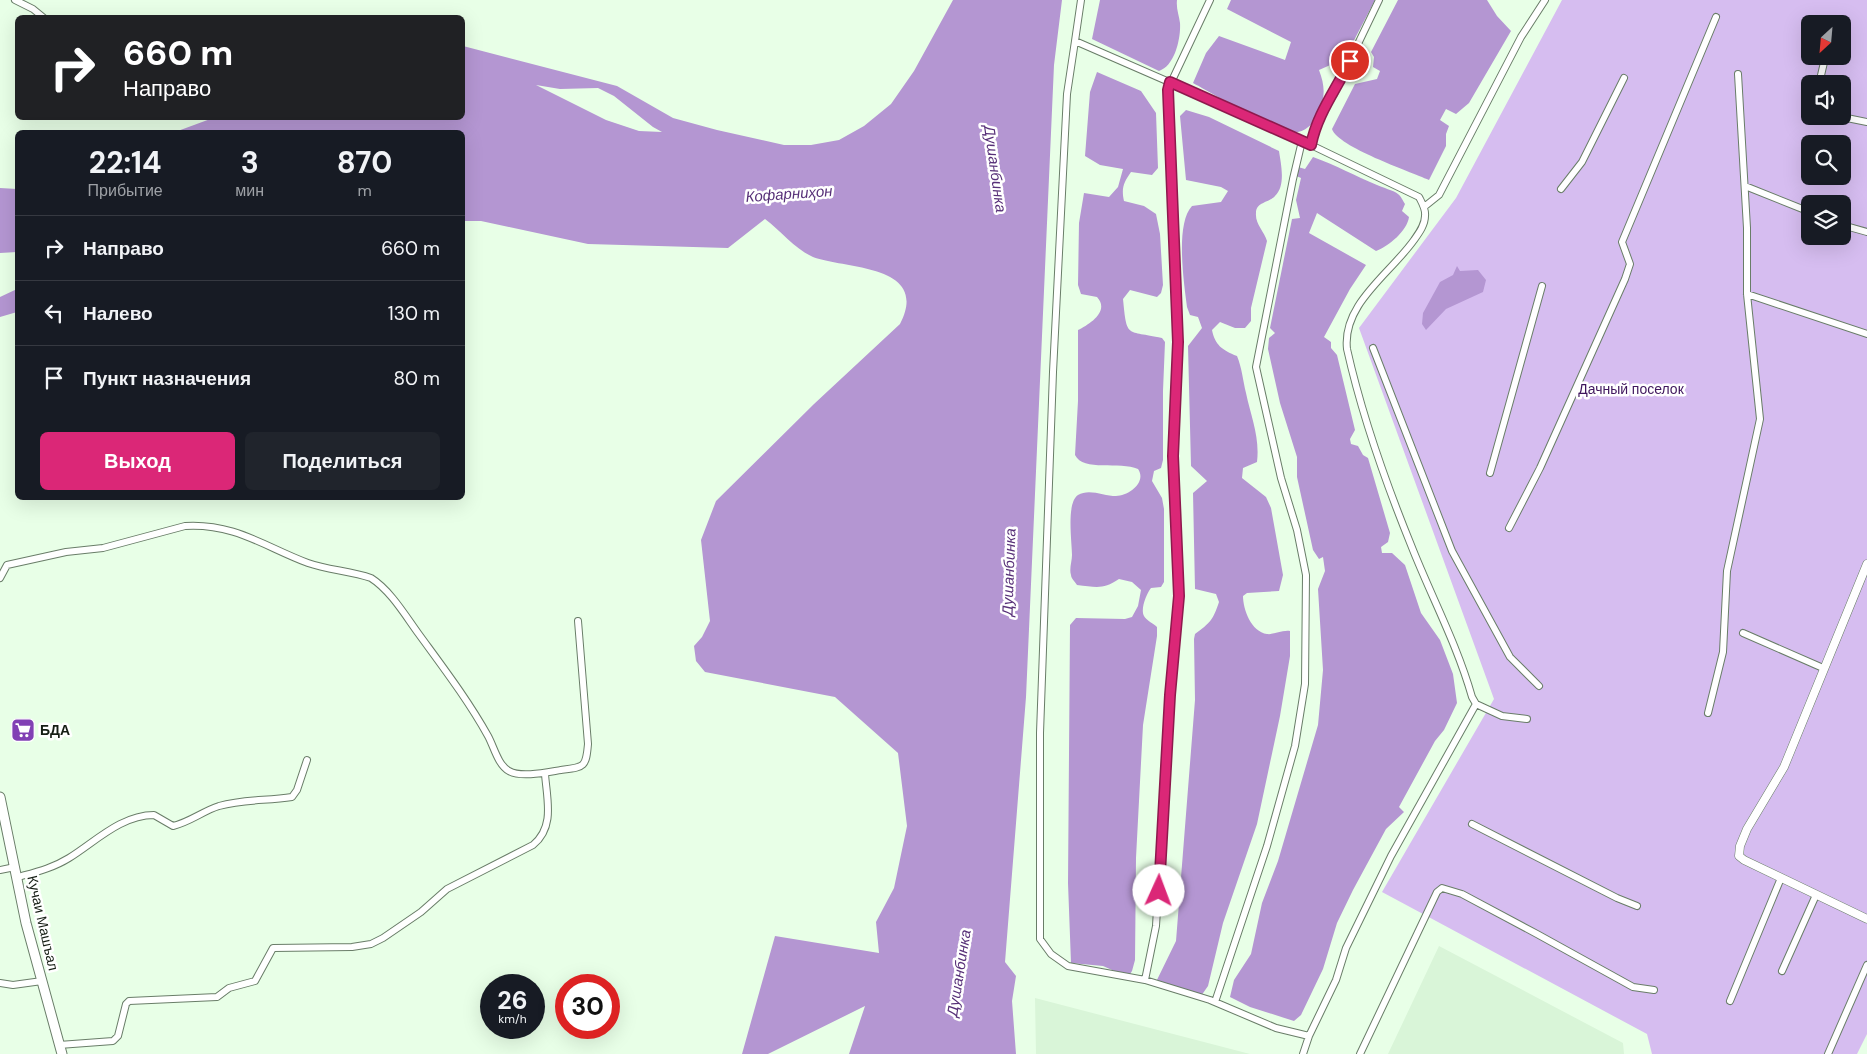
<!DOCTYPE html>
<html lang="ru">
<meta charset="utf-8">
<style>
body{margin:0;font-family:"DM Sans",sans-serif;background:#20242c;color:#f1f3f6;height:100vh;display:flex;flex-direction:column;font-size:19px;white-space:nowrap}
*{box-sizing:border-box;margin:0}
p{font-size:16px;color:#9ea1a6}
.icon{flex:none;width:28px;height:28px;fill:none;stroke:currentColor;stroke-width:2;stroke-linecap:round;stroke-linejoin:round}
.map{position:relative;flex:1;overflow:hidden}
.sheet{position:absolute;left:15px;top:130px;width:450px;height:370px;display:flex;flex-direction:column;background:#171b24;border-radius:8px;box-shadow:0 5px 20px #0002}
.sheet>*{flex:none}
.guide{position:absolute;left:15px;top:15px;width:450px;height:105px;border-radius:8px;box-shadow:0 5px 20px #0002;background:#202124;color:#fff;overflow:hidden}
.needle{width:32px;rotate:206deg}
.buttons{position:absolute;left:1801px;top:15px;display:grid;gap:10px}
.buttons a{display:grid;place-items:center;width:50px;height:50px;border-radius:8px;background:#171b24;box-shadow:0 5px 20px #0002;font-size:25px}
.speed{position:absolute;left:480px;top:974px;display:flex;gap:10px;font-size:25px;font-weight:700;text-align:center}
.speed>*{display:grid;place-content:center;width:65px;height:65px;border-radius:50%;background:#171b24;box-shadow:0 5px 20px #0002;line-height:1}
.speed small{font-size:12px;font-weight:400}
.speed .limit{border:8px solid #d22;background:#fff;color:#111}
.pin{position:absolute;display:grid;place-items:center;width:42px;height:42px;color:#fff;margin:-21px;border:2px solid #fff;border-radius:50%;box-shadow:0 1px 5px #0007}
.me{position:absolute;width:55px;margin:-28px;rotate:2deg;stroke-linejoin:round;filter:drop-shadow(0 0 4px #0008)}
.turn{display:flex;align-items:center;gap:18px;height:105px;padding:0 25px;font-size:22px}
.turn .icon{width:65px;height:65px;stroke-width:2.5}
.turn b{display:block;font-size:35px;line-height:42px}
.eta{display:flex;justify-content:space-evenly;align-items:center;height:85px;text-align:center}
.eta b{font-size:30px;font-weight:700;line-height:35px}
.action{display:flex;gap:10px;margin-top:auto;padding:10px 25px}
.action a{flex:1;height:58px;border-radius:8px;background:#db2777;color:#fff;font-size:20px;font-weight:700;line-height:58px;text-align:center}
.action a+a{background:#20242c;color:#f1f3f6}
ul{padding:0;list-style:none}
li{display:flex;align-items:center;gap:15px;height:65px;padding:0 25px;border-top:1px solid #363941}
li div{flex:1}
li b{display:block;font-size:19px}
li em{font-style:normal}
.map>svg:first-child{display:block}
.built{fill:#d9f5d8}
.green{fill:#d6bdf0;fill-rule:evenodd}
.water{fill:#b496d2;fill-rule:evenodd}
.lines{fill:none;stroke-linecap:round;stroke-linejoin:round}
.minor-casing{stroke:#697d68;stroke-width:8}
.tertiary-casing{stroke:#697d68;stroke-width:9}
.secondary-casing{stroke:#697d68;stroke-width:11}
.minor{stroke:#fff;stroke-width:6}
.tertiary{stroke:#fff;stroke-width:8}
.secondary{stroke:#fff;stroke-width:9}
.route-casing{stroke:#8e194d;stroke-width:12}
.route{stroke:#db2777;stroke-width:9}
.labels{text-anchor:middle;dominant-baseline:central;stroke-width:5;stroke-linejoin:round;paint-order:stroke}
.park-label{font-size:14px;fill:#3f165d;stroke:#fff}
.poi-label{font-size:14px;font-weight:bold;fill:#161e15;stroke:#fff;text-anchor:start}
.street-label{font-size:14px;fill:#161e15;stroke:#fff}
.water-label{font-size:15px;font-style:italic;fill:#573078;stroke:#fff}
</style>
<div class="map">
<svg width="1867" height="1054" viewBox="0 0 1867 1054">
<rect width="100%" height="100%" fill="#e8ffe7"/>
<path class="built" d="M1439 946 1623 1043 1624 1054H1388Z
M1035 998 1250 1054H1036Z"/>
<path class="green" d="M1562 0H1867V1034L1857 1054H1652L1647 1034 1382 892 1494 699 1359 328 1456 198ZM1810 24H1842V56H1810ZM1810 84H1842V116H1810ZM1810 144H1842V176H1810ZM1810 204H1842V236H1810Z"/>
<path class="water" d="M953 0H1062L1054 65 1026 697 1005 962 1016 976 1012 1001 1016 1054H849L865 1006 768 1054H742L775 936 879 953 876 922 894 888 907 826 898 753 835 697 705 672 696 661 694 646 702 637 710 621 701 540 716 501 814 404 900 324C931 264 844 269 813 257 795 249 781 231 765 219L728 248 588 244 481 221H463L462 132H175L213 118H462L463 46 617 86 673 118 717 130 784 145H811L839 140 864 126 891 104 914 71ZM536 85 560 89 598 88 614 96 653 127 662 132 639 131 606 120Z
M1100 0H1177C1176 9 1179 15 1180 23 1181 38 1175 66 1159 71L1092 39Z
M1231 0H1375L1350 48 1337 62 1319 70C1325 86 1325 95 1320 111 1317 120 1308 130 1298 132 1282 135 1210 92 1193 83L1206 53 1219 36 1285 60 1291 42 1227 9Z
M1398 0H1487L1497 16 1511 31 1469 103 1456 114 1446 109 1440 120 1449 126 1446 134V146L1429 180C1409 171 1338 147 1332 129L1355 84 1377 79 1380 71 1373 67 1374 57 1371 52Z
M1097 72 1141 91 1156 113 1158 168 1152 175 1131 172C1124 182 1121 188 1124 201L1144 206 1156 214 1160 234 1163 285 1161 293 1157 297 1130 290 1123 299C1127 339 1126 330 1162 338L1165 342 1163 391V460L1161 468 1154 471 1152 481 1162 498 1164 509V582L1161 587 1151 588C1147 593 1140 609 1144 616 1146 620 1154 624 1157 627V636L1143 725 1136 858 1135 960 1132 971 1128 977 1103 966 1071 963 1068 883 1070 625 1076 618 1125 619 1132 617 1138 606 1141 590 1132 582 1119 579C1103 590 1096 587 1077 585 1075 582 1071 578 1071 575 1069 569 1072 561 1072 555 1072 542 1066 503 1078 495 1089 488 1104 496 1116 496 1129 496 1147 482 1138 469 1120 461 1083 472 1075 455L1078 401V330C1090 324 1110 311 1097 297L1081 294 1078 285 1079 223 1084 193 1109 197 1118 187 1123 169 1100 165 1085 156 1090 92Z
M1186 110 1209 117 1279 151C1281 164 1286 186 1275 196 1269 203 1256 202 1256 213 1255 224 1264 231 1267 241L1251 308V321L1245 328H1235L1220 322 1212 330C1215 345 1222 350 1237 356 1242 368 1243 381 1246 393 1251 417 1260 437 1257 462L1243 468 1242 478 1266 497 1271 508 1283 575 1279 591 1247 593 1243 596C1243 609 1251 632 1267 634 1274 635 1281 630 1290 631V656L1280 716 1257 824 1223 923 1208 986 1201 996 1155 984 1176 941 1195 700 1194 639 1195 634C1210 623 1213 620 1219 602L1216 594 1195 589 1193 493 1207 481 1191 466 1188 346 1202 328 1198 317 1190 315 1187 307C1184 283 1175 224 1192 206L1221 202 1228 191 1221 187 1186 180 1180 116Z
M1313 157C1336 165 1355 176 1377 185 1383 188 1393 190 1398 194 1401 196 1403 201 1405 204L1402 211 1409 217C1407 231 1389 246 1376 251L1317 213 1309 233 1366 265 1350 289 1324 337 1331 342V348L1337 355 1355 430 1350 439 1351 444 1358 446 1363 455 1368 458 1390 533 1388 542 1381 547 1382 553H1392L1405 565 1421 613 1440 640 1453 674 1457 703 1444 730 1435 741 1399 807 1404 812 1386 829 1353 890 1337 923 1323 969 1301 1015 1294 1021 1250 1007 1230 997 1234 980 1251 954 1262 903 1278 861 1318 725 1323 670 1318 589 1325 571 1323 557 1319 559 1313 550 1297 477V457L1280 403 1268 349 1269 338 1275 333 1270 328 1292 219 1300 218 1296 200 1301 178 1294 175 1298 167 1305 169Z
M0 188 17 189V252L0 253Z
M1457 266 1460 271 1478 270 1486 280 1483 292 1446 309 1426 330 1422 324 1423 313 1440 282 1453 275Z
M17 289V312L0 317V297Z"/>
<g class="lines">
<g class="minor-casing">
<path id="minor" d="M15 0 33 9 44 18
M1081 0 1075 41 1284 132 1419 197C1422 203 1426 209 1425 216 1425 225 1419 233 1414 240 1390 274 1342 304 1347 349 1362 416 1385 481 1411 545 1431 596 1457 644 1472 697L1476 704
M1210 0 1168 89 1178 342 1173 456 1179 596 1170 695 1156 926 1145 980 1210 1000 1276 1028 1309 1036
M1075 41 1067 94 1053 372 1040 733V939L1051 954 1068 966 1145 980
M1819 84 1825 58
M1837 116 1867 122
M1311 145 1317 120 1334 94 1379 0
M1745 186 1810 212
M1561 189 1582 162 1624 78
M1424 207 1439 195 1521 37 1545 0
M1842 225 1867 232
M1747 294 1867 334
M1373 348 1452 551 1510 657 1539 686
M1490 473 1542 286
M1509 528 1540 468 1625 279 1630 264 1622 242 1716 17
M0 578 7 565 66 552 103 548 185 526C235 523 265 547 308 563 328 570 351 571 371 578 390 590 405 615 418 633 442 666 468 700 488 736 494 747 498 765 509 771 521 778 548 772 561 770 584 767 586 768 588 744L578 621
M1743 633 1823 668
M1708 713 1723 652 1727 571 1760 419 1747 294V228L1738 74
M1472 824 1617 898 1637 906
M0 870 15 867
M18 877C36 872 53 868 69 858 95 842 121 815 154 815L173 826C190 822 203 811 219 806 245 799 266 801 292 797L297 790 307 760
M1782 971 1816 895
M0 983 13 985 42 981
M1730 1001 1781 878
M1215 1002 1267 846 1295 746 1305 684 1306 575 1297 530 1281 478 1256 367 1293 179 1302 141
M59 1045 113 1041 118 1036 126 1004 129 1001 217 997 229 988 255 981 273 948 352 947 371 944 383 938 421 912 447 889 533 845C555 827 547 800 545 774
M1303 1054 1309 1036 1336 980 1346 948 1391 856 1476 704 1502 716 1527 719
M1360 1054 1437 892 1442 888 1462 894 1537 934 1633 987 1654 990
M1828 1054 1867 965"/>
</g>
<g class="tertiary-casing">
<path id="tertiary" d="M1867 564 1784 767 1747 829 1740 846 1739 856 1744 860 1867 919"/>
</g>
<g class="secondary-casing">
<path id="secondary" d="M0 797 26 923 62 1054"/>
</g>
<use href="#minor" class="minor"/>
<use href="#tertiary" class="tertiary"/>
<use href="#secondary" class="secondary"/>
</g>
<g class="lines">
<g class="route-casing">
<path id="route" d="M1159 891 1170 695 1179 596 1173 456 1178 342 1168 90 1170 82 1311 145C1317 114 1336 90 1350 61"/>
</g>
<use href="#route" class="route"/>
</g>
<defs>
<g id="supermarket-square" transform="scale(1.25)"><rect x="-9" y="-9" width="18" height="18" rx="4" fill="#8140b4" stroke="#fff"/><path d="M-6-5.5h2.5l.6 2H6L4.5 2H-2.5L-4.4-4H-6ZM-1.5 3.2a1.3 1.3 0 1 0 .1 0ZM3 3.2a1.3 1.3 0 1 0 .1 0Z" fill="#fff"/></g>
</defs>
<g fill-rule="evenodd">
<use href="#supermarket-square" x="23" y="730"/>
</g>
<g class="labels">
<g class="park-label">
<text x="1631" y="389">Дачный поселок</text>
</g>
<g class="poi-label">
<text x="40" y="730">БДА</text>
</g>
<g class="street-label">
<text transform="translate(43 923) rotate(77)">Кучаи Машъал</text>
</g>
<g class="water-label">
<text transform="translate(995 169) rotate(82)">Душанбинка</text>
<text transform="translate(789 194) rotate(-4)">Кофарниҳон</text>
<text transform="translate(1009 572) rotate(-88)">Душанбинка</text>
<text transform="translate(959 973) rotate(-81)">Душанбинка</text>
</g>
</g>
</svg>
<div class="buttons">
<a><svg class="needle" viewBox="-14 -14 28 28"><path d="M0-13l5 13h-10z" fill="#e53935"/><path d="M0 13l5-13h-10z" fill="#9ea1a6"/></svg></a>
<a><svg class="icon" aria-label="sound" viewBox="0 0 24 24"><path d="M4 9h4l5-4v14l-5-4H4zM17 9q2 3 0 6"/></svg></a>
<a><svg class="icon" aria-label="search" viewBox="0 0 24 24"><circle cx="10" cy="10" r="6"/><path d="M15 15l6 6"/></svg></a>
<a><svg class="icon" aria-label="layers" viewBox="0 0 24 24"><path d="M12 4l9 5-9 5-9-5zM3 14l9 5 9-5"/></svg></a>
</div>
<div class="speed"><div>26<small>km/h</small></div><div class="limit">30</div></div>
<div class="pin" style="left:1350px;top:61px;background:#d93025"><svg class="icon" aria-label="arrive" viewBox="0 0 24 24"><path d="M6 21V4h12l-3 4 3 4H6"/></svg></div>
<svg class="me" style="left:1159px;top:891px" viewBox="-20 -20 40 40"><circle r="19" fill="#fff"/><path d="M0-13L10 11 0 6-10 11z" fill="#db2777"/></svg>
<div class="guide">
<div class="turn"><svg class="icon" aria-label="right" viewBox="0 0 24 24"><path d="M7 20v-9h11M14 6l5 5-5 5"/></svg><div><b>660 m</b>Направо</div></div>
</div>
<section class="sheet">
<div class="eta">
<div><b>22:14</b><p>Прибытие</p></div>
<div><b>3</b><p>мин</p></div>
<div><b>870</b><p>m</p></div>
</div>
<ul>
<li><svg class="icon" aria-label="right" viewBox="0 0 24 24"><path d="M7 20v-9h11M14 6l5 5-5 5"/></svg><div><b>Направо</b></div><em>660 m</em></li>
<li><svg class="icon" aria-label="left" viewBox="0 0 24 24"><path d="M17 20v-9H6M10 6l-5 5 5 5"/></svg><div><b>Налево</b></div><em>130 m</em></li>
<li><svg class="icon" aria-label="arrive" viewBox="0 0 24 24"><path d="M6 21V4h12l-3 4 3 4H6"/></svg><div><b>Пункт назначения</b></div><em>80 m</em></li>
</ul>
<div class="action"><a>Выход</a><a>Поделиться</a></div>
</section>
</div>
